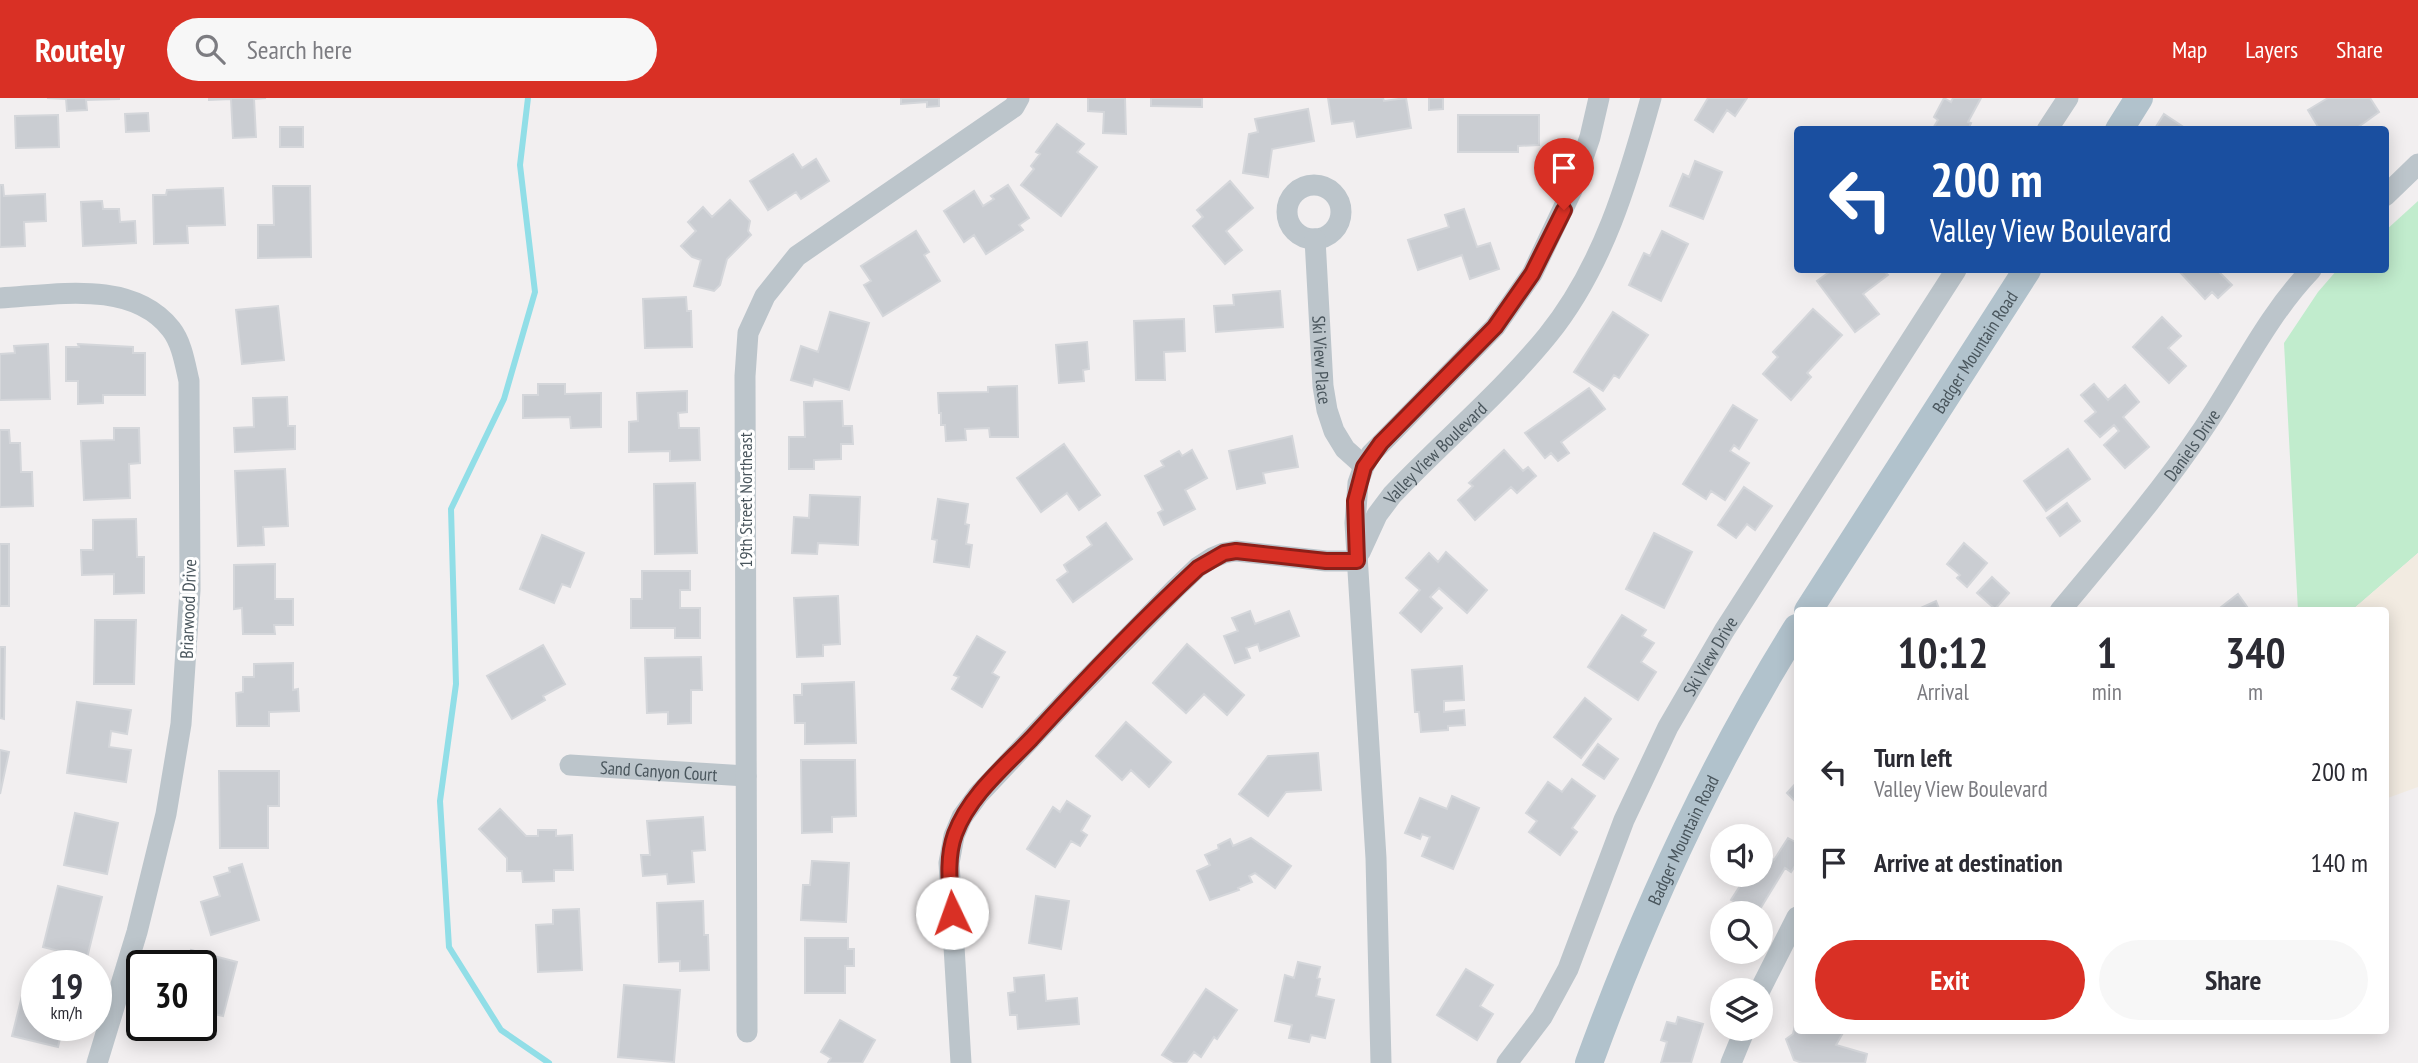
<!DOCTYPE html>
<style>
body{margin:0;font-family:"PT Sans Narrow",sans-serif;background:#f7f7f7;color:#2b2b33;height:100vh;display:flex;flex-direction:column;font-size:26px;white-space:nowrap}
*{box-sizing:border-box;margin:0}
p{font-size:23px;color:#7c7c81}
.icon{flex:none;width:38px;height:38px;fill:none;stroke:currentColor;stroke-width:2;stroke-linecap:round;stroke-linejoin:round}
.map{position:relative;flex:1;overflow:hidden}
.panel{position:absolute;left:1794px;top:509px;width:595px;height:427px;display:flex;flex-direction:column;background:#fff;border-radius:7px;box-shadow:0 4px 18px #0003}
.panel>*{flex:none}
.hud{position:absolute;left:1794px;top:28px;width:595px;height:147px;border-radius:7px;box-shadow:0 4px 18px #0003;background:#1a4fa0;color:#fff;overflow:hidden}
.buttons{position:absolute;left:1710px;top:726px;display:grid;gap:14px}
.buttons a{display:grid;place-items:center;width:63px;height:63px;border-radius:50%;background:#fff;box-shadow:0 4px 18px #0003;font-size:35px}
.speed{position:absolute;left:21px;top:852px;display:flex;gap:14px;font-size:35px;font-weight:700;text-align:center}
.speed>*{display:grid;place-content:center;width:91px;height:91px;border-radius:50%;background:#fff;box-shadow:0 4px 18px #0003;line-height:1}
.speed small{font-size:18px;font-weight:400}
.speed .limit{border:4px solid #111;border-radius:10px;background:#fff;color:#111}
.pin{position:absolute;display:grid;place-items:center;width:60px;height:60px;color:#fff;margin:-72px -30px;border-radius:50% 50% 50% 0;rotate:-45deg;box-shadow:0 0 7px #0007}
.pin .icon{rotate:45deg}
.me{position:absolute;width:77px;margin:-38px;rotate:357deg;stroke-linejoin:round;filter:drop-shadow(0 0 5px #0008)}
.turn{display:flex;align-items:center;gap:24px;height:147px;padding:0 21px;font-size:32px}
.turn .icon{width:91px;height:91px;stroke-width:2.5}
.turn b{display:block;font-size:49px;line-height:60px}
.eta{display:flex;justify-content:space-evenly;align-items:center;height:119px;text-align:center}
.eta b{font-size:42px;font-weight:800;line-height:49px}
.primary-button{display:flex;gap:14px;margin-top:auto;padding:14px 21px}
.primary-button a{flex:1;height:80px;border-radius:42px;background:#d93025;color:#fff;font-size:28px;font-weight:800;line-height:80px;text-align:center}
.primary-button a+a{background:#f7f7f7;color:#2b2b33}
ul{padding:0;list-style:none}
li{display:flex;align-items:center;gap:21px;height:91px;padding:0 21px}
li div{flex:1}
li b{display:block;font-size:26px}
li em{font-style:normal}
header{display:flex;align-items:center;gap:42px;box-sizing:border-box;height:98px;padding:0 35px;background:#d93025;color:#fff}
header strong{font-size:33px}
nav{display:flex;gap:38px;margin-inline-start:auto;font-size:24px}
.search{width:490px;height:63px;background:#f7f7f7;display:flex;align-items:center;gap:18px;box-sizing:border-box;padding:0 24px;border-radius:38px;color:#7c7c81;font-size:26px}
.map>svg:first-child{display:block}
.green{fill:#c1eccd}
.sand{fill:#f2ebe1}
.lines{fill:none;stroke-linecap:round;stroke-linejoin:round}
.stream{stroke:#91dee7;stroke-width:6}
.building{fill:#cacdd2;stroke:#d4d6da;stroke-width:2}
.minor{stroke:#bcc5cb;stroke-width:21}
.major{stroke:#b1c2cc;stroke-width:28}
.route-casing{stroke:#8d1f18;stroke-width:18}
.route{stroke:#d93025;stroke-width:12}
.labels{text-anchor:middle;dominant-baseline:central;stroke-width:6;stroke-linejoin:round;paint-order:stroke}
.street-label{font-size:18px;fill:#49555c;stroke:#fff}
</style>
<header>
<strong>Routely</strong>
<div class="search"><svg class="icon" aria-label="search" viewBox="0 0 24 24"><circle cx="10" cy="10" r="6"/><path d="M15 15l6 6"/></svg>Search here</div>
<nav><a>Map</a><a>Layers</a><a>Share</a></nav>
</header>
<div class="map">
<svg width="2418" height="965" viewBox="0 0 2418 965">
<rect width="100%" height="100%" fill="#f2eff0"/>
<path class="green" d="M2418 103V455L2351 513H2298L2284 245 2318 194 2337 172H2385V133Z"/>
<path class="sand" d="M2418 455V689L2385 701V513H2351Z"/>
<g class="lines">
<path class="stream" d="M528 0 520 67 535 194 504 301 451 411 456 586 440 703 449 849 501 932 549 965"/>
</g>
<path class="building" d="M47 0H119V1L86 2 87 12 67 13 66 1Z
M209 0H266L254 1 256 39 233 40 231 1 209 2Z
M901 0H939V8L927 9V4L901 6Z
M1088 0H1125L1126 36 1103 35 1104 14 1088 13Z
M1151 0H1202V9L1151 8Z
M1328 0H1383L1384 3 1406 0 1411 30 1357 39 1354 23 1332 26Z
M1429 0H1443V11L1429 12Z
M1708 0H1747L1735 18 1727 12 1713 34 1695 22Z
M1944 0 1951 4 1953 0H1981L1968 24 1971 25 1968 32H1932L1938 22 1934 19Z
M2328 0H2370L2379 14 2354 32H2320L2308 12Z
M1308 11 1314 43 1272 51 1268 79 1243 75 1249 36 1258 34 1255 21Z
M148 15 149 33 126 34 125 16Z
M2164 16 2188 32H2154Z
M58 17 59 49 16 50 15 18Z
M1458 17H1539V47L1518 48V54H1458Z
M1057 26 1084 46 1077 54 1097 69 1061 118 1021 87 1034 71 1031 68 1040 56 1036 54Z
M280 29H303V49H280Z
M793 56 802 70 816 61 829 83 801 101 796 94 768 112 750 83Z
M1695 63 1722 74 1703 121 1670 108 1683 76 1689 79Z
M1230 83 1253 110 1226 133 1242 152 1225 166 1193 128 1203 119 1197 112Z
M0 87H3L4 98 45 96 46 123 24 124 25 148 0 149Z
M1008 87 1029 120 1019 127 1023 132 986 156 974 137 964 144 944 113 974 93 983 108 994 101 991 98Z
M273 88H310L311 159 258 160V127H274Z
M223 90 225 127 187 128 188 145 154 146 153 97H166L167 92Z
M730 102 750 123 748 133 751 137 727 161 720 187 714 193 694 188 701 162 692 159 681 148 696 133 688 124 703 109 712 119Z
M102 103 103 111H119L120 124 135 123 136 145 83 148 81 104Z
M1464 111 1477 149 1490 145 1499 171 1470 181 1462 157 1418 172 1408 142 1449 129 1445 117Z
M916 133 929 154 924 157 940 183 883 218 864 187 871 183 861 168Z
M1662 133 1688 146 1661 203 1629 187 1644 155 1650 158Z
M1832 172H1883L1888 177 1863 196 1879 216 1855 234 1817 183Z
M2178 172H2217L2232 187 2218 200 2212 194 2205 201Z
M1280 193 1283 229 1216 234 1214 208 1234 207 1233 197Z
M686 199 687 213H691L692 249 645 250 643 201Z
M278 208 284 262 242 266 236 212Z
M1813 211 1842 237 1807 275 1811 279 1791 302 1763 276 1778 259 1773 254Z
M830 214 869 225 849 292 814 281 812 288 791 282 801 248 818 254Z
M1613 214 1648 237 1619 280 1614 277 1603 293 1574 274Z
M2162 219 2181 238 2168 250 2186 268 2169 285 2133 249Z
M1184 221 1185 253 1164 254 1165 282H1136L1134 223Z
M1087 244 1089 271 1083 272 1084 283 1059 285 1056 247Z
M48 246 50 301 0 302V256L15 255 14 248Z
M78 246 133 249V255H145V297H103V305L78 306V283H66V249H79Z
M538 286H565V296L601 295V329L571 330 570 319 523 320V297H538Z
M2094 286 2108 302 2125 287 2139 304 2123 319 2149 349 2125 370 2104 347 2119 333 2114 327 2100 339 2085 323 2096 314 2081 297Z
M1017 288 1018 339H990L989 330 965 331 966 342 946 343 945 327H941V315H939L938 295 988 294V289Z
M1589 290 1605 311 1561 344 1569 355 1558 363 1551 355 1545 360 1525 335Z
M687 293V314L678 315 679 330H699L700 362 670 363V353L629 354V324L638 323 637 295Z
M287 299 288 328H295V351L235 354 234 330 254 329 253 300Z
M842 303 843 328H852L853 346H841V361L814 362V371H789V339H805L804 304Z
M1733 307 1757 322 1739 351 1734 347 1730 353 1749 365 1725 402 1711 393 1706 401 1683 386Z
M114 330H139L140 365 129 366 130 400 84 402 81 343 114 342Z
M0 332H9L10 345H20L21 374H32L33 408 0 409Z
M1292 338 1298 369 1263 375 1265 385 1237 391 1229 353Z
M1064 346 1100 397 1079 412 1067 395 1041 414 1017 380Z
M2068 351 2090 381 2046 413 2024 383Z
M1192 352 1207 380 1185 392 1195 411 1164 427 1158 415 1163 412 1145 378 1164 368 1161 363 1179 353 1182 358Z
M1504 352 1523 373 1528 369 1536 378 1517 395 1511 389 1475 422 1458 402 1473 388 1469 385Z
M285 371 288 428 263 429 264 447 238 448 235 373Z
M695 385 697 455 655 456 654 386Z
M1744 389 1772 408 1755 432 1747 426 1736 440 1718 427Z
M810 397 860 399 858 447 818 445 817 456 792 455 794 419 809 420Z
M938 401 968 406 965 426 969 427 966 446 972 447 969 469 934 464 937 442 932 441Z
M2067 405 2080 423 2060 438 2047 420Z
M136 421 137 459H144V495L114 496V476L82 477 81 452H93V422Z
M1106 425 1132 461 1073 504 1057 482 1068 474 1064 467 1092 447 1087 439Z
M1654 435 1692 454 1664 510 1626 491Z
M542 437 584 455 570 489 562 486 554 505 520 491Z
M1964 445 1987 465 1967 489 1957 480 1960 477 1947 466Z
M0 446H9V508H0Z
M1446 454 1487 492 1467 515 1439 490 1430 499 1442 510 1421 534 1400 515 1420 492 1406 480 1429 455 1438 464Z
M275 466V501H293V527H274L275 536H243L242 510 234 511V467Z
M642 473H690V492H680V510H700V540H675V530H631V501H642Z
M1992 479 2009 495 1995 511 1977 495Z
M2238 496 2250 513H2216Z
M838 498 840 546 823 547V558L797 559 794 500Z
M1936 503 1940 513H1914Z
M1250 513 1255 526 1289 513 1299 538 1260 553 1258 546 1246 550 1250 560 1235 565 1224 538 1238 533 1232 520Z
M1622 517 1646 532 1642 538 1654 545 1641 564 1656 574 1638 602 1588 569Z
M95 522H136L134 586H94Z
M977 538 1005 554 992 575 999 579 982 609 952 591 959 579 954 577Z
M1187 546 1244 597 1227 617 1204 596 1186 615 1153 585Z
M543 547 565 586 543 598 545 602 512 621 487 578Z
M0 549H5L4 621 0 620Z
M701 559 702 592H691V625L668 626V614L647 615 645 560Z
M293 565V592L298 591 299 613 269 614V628H237L236 595 243 594V579H254V566Z
M1462 568 1464 602 1444 603V614L1464 612 1465 627 1448 628V632L1421 634 1419 614H1415L1412 572Z
M854 584 856 645 805 646V625H795L794 597H802V586Z
M1585 600 1611 621 1581 660 1554 639Z
M77 604 131 612 127 636 111 633 109 649 131 652 126 684 67 675Z
M1126 624 1171 664 1149 689 1131 672 1122 682 1096 658Z
M1598 646 1618 661 1604 681 1583 667Z
M0 652 9 654 0 696Z
M1318 655 1321 692 1286 694 1268 718 1239 696 1268 658Z
M801 662H855L856 718 832 719V734L802 735Z
M219 673H279V708H268V750H220Z
M1572 681 1595 698 1572 730 1577 734 1560 757 1529 734 1537 723 1526 715 1548 684 1562 694Z
M1797 684V705L1787 695Z
M1452 698 1479 710 1453 771 1422 758 1430 739 1422 736 1420 741 1405 735 1420 700 1447 711Z
M1067 703 1090 718 1081 733 1087 737 1080 748 1071 743 1055 769 1027 751 1053 709 1060 714Z
M500 711 526 738H538V732H556V738L572 737 573 772H554V783L523 784 522 773H507V760L479 731Z
M75 715 118 725 107 776 64 767Z
M703 719 705 752 692 753 694 784 668 786 667 776 643 778 641 757H650L647 723Z
M1251 740 1291 768 1275 790 1255 775 1249 778 1252 784 1238 790 1239 792 1210 802 1197 773 1210 767 1205 757 1219 751 1218 747 1230 741 1233 748Z
M1788 740 1797 745V765L1791 774 1785 770 1757 816 1731 802 1747 777H1760L1761 754 1774 762Z
M812 763 849 765 846 824 801 822 803 787H810Z
M242 766 259 822 211 837 201 804 220 798 214 779 230 774 229 770Z
M58 788 102 799 87 860 43 849Z
M1036 798 1069 803 1061 851 1029 845Z
M703 803 704 837H708L709 872 680 873V863L659 864 657 805Z
M579 811 582 872 538 874 536 827 553 826V812Z
M805 840H848V851H854V868H845V895H805Z
M191 852 237 864 223 918 201 913V868H187Z
M1298 864 1320 869 1317 880 1320 881 1316 898 1334 902 1325 940 1311 937 1309 944 1289 940 1292 927 1275 923 1285 877 1294 880Z
M37 871V928H63L58 949 12 938 27 878 35 880Z
M1466 871 1493 887 1480 908 1493 916 1477 942 1437 917Z
M1044 877 1046 903 1077 900 1079 926 1018 931 1017 917H1010L1008 895 1015 894 1014 880Z
M624 887 680 892 674 964 618 959Z
M1206 891 1237 912 1217 941 1214 939 1201 959 1194 954 1186 965H1175L1162 957Z
M1678 919 1703 926 1691 965H1661L1667 944 1661 942 1667 924 1676 926Z
M1797 919V933H1844L1836 947 1867 956 1865 965H1802L1794 962 1786 941 1793 936Z
M840 922 875 942 862 965H828L831 960 821 954Z"/>
<g class="lines">
<g class="minor">
<path d="M2047 32 2068 0"/>
<circle cx="1314" cy="114" r="27"/>
<path d="M2385 98 2418 66"/>
<path id="s1" d="M1315 141 1323 288 1327 312 1334 333 1345 351 1364 368"/>
<path d="M0 200C54 197 132 181 171 231 182 245 185 266 189 283L190 492 181 626 166 716 137 834 97 965"/>
<path id="s2" d="M1360 454 1377 417 1392 397C1443 343 1501 295 1548 237 1603 169 1628 83 1651 0"/>
<path id="s3" d="M2060 513C2109 454 2160 395 2203 331 2239 278 2266 219 2311 172"/>
<path id="s4" d="M570 667 746 678"/>
<path d="M1760 892 1797 819"/>
<path d="M747 934 745 278 748 235 765 198 797 158 1014 9 1019 0"/>
<path d="M961 965 949 765 954 738 962 719 978 697 1071 598 1175 491 1198 469 1212 460 1224 455 1236 453 1326 463H1357"/>
<path d="M1381 965 1376 760 1355 425 1358 385 1364 368 1371 356 1495 229 1532 176 1572 92 1590 39 1599 0"/>
<path id="s5" d="M1507 965 1542 919 1568 871 1624 722 1668 629 1724 533 1956 172"/>
<path d="M1731 965 1745 931"/>
</g>
<g class="major">
<path d="M2119 32 2139 0"/>
<path id="s6" d="M1808 513 2027 172"/>
<path id="s7" d="M1589 965C1644 814 1712 666 1797 530"/>
</g>
</g>
<g class="lines">
<g class="route-casing">
<path id="route" d="M952 815C950 788 946 761 955 736 969 698 1004 669 1031 641 1085 582 1140 524 1198 470L1224 455 1236 453 1326 463H1357L1355 403 1364 369 1381 345 1495 229 1532 176 1564 112"/>
</g>
<use href="#route" class="route"/>
</g>
<g class="labels">
<g class="street-label">
<text stroke="none"><textPath href="#s6" startOffset="308">Badger Mountain Road</textPath></text>
<text stroke="none"><textPath href="#s1" startOffset="121">Ski View Place</textPath></text>
<text stroke="none"><textPath href="#s3" startOffset="212">Daniels Drive</textPath></text>
<text stroke="none"><textPath href="#s2" startOffset="126">Valley View Boulevard</textPath></text>
<text transform="translate(745 402) rotate(-90)">19th Street Northeast</text>
<text transform="translate(188 511) rotate(-88)">Briarwood Drive</text>
<text stroke="none"><textPath href="#s5" startOffset="457">Ski View Drive</textPath></text>
<text stroke="none"><textPath href="#s4" startOffset="89">Sand Canyon Court</textPath></text>
<text stroke="none"><textPath href="#s7" startOffset="242">Badger Mountain Road</textPath></text>
</g>
</g>
</svg>
<div class="buttons">
<a><svg class="icon" aria-label="sound" viewBox="0 0 24 24"><path d="M4 9h4l5-4v14l-5-4H4zM17 9q2 3 0 6"/></svg></a>
<a><svg class="icon" aria-label="search" viewBox="0 0 24 24"><circle cx="10" cy="10" r="6"/><path d="M15 15l6 6"/></svg></a>
<a><svg class="icon" aria-label="layers" viewBox="0 0 24 24"><path d="M12 4l9 5-9 5-9-5zM3 14l9 5 9-5"/></svg></a>
</div>
<div class="speed"><div>19<small>km/h</small></div><div class="limit">30</div></div>
<div class="pin" style="left:1564px;top:112px;background:#d93025"><svg class="icon" aria-label="arrive" viewBox="0 0 24 24"><path d="M6 21V4h12l-3 4 3 4H6"/></svg></div>
<svg class="me" style="left:952px;top:815px" viewBox="-20 -20 40 40"><circle r="19" fill="#fff"/><path d="M0-13L10 11 0 6-10 11z" fill="#d93025"/></svg>
<div class="hud">
<div class="turn"><svg class="icon" aria-label="left" viewBox="0 0 24 24"><path d="M17 20v-9H6M10 6l-5 5 5 5"/></svg><div><b>200 m</b>Valley View Boulevard</div></div>
</div>
<section class="panel">
<div class="eta">
<div><b>10:12</b><p>Arrival</p></div>
<div><b>1</b><p>min</p></div>
<div><b>340</b><p>m</p></div>
</div>
<ul>
<li><svg class="icon" aria-label="left" viewBox="0 0 24 24"><path d="M17 20v-9H6M10 6l-5 5 5 5"/></svg><div><b>Turn left</b><p>Valley View Boulevard</p></div><em>200 m</em></li>
<li><svg class="icon" aria-label="arrive" viewBox="0 0 24 24"><path d="M6 21V4h12l-3 4 3 4H6"/></svg><div><b>Arrive at destination</b></div><em>140 m</em></li>
</ul>
<div class="primary-button"><a>Exit</a><a>Share</a></div>
</section>
</div>
